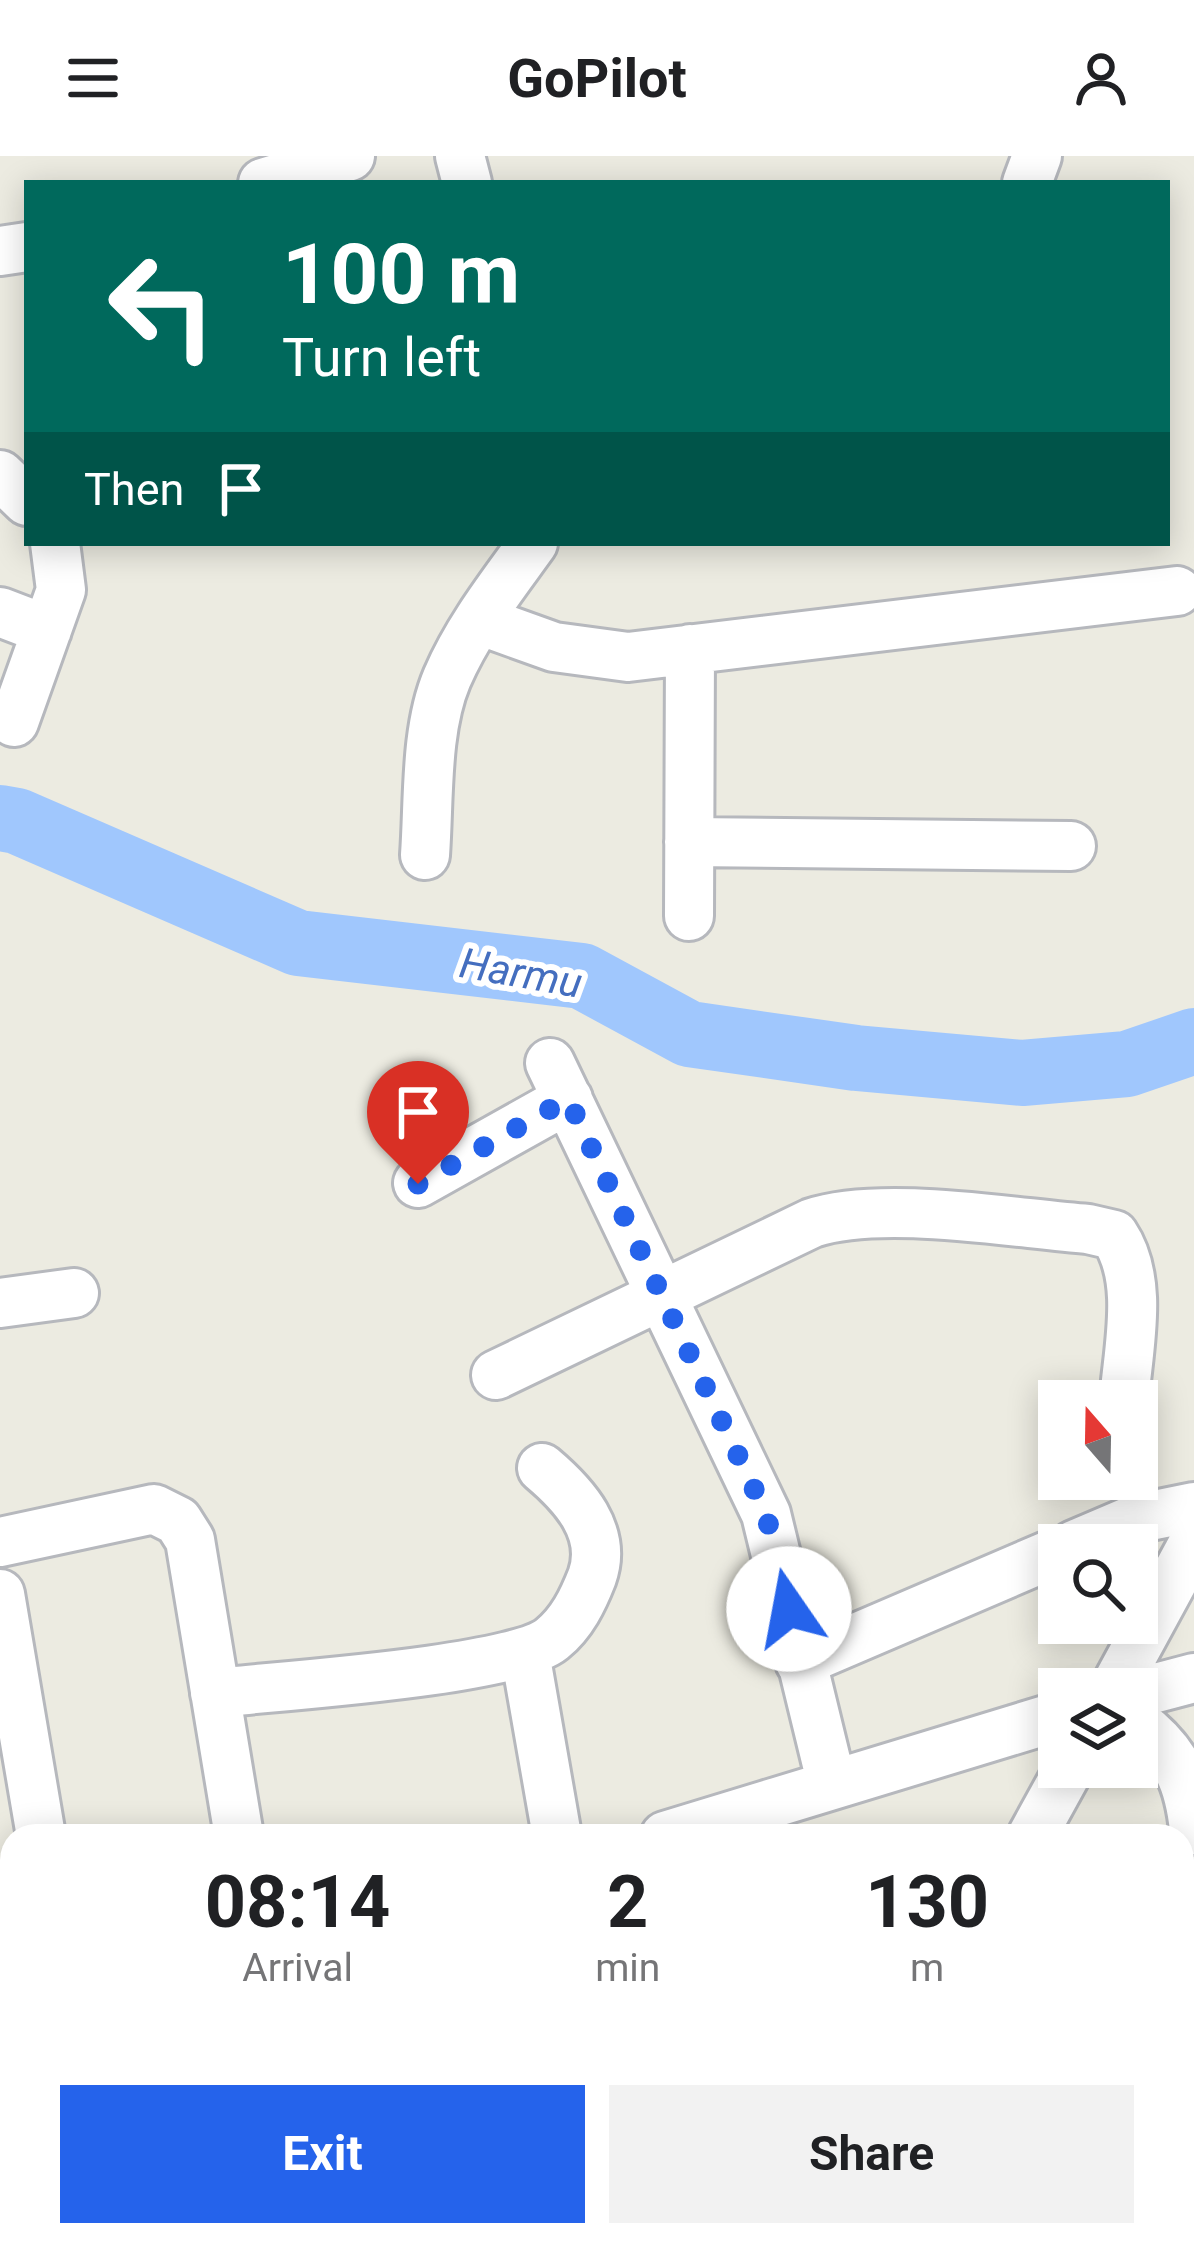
<!DOCTYPE html>
<style>
body{margin:0;font-family:Roboto,sans-serif;background:#f2f2f2;color:#202124;height:100vh;display:flex;flex-direction:column;font-size:45px;white-space:nowrap}
*{box-sizing:border-box;margin:0}
p{font-size:39px;color:#757577}
.icon{flex:none;width:66px;height:66px;fill:none;stroke:currentColor;stroke-width:2;stroke-linecap:round;stroke-linejoin:round}
.map{position:relative;flex:1;overflow:hidden}
.drawer{position:absolute;left:0px;top:1668px;width:1194px;height:423px;display:flex;flex-direction:column;background:#fff;border-radius:36px 36px 0 0;box-shadow:0 6px 30px #0003}
.drawer>*{flex:none}
.banner{position:absolute;left:24px;top:24px;width:1146px;height:366px;border-radius:0px;box-shadow:0 6px 30px #0003;background:#00695c;color:#fff;overflow:hidden}
.needle{width:78px;rotate:340deg}
.fabs{position:absolute;left:1038px;top:1224px;display:grid;gap:24px}
.fabs a{display:grid;place-items:center;width:120px;height:120px;border-radius:0px;background:#fff;box-shadow:0 6px 30px #0003;font-size:60px}
.pin{position:absolute;display:grid;place-items:center;width:102px;height:102px;color:#fff;margin:-123px -51px;border-radius:50% 50% 50% 0;rotate:-45deg;box-shadow:0 0 12px #0007}
.pin .icon{rotate:45deg}
.me{position:absolute;width:132px;margin:-66px;rotate:348deg;stroke-linejoin:round;filter:drop-shadow(0 0 9px #0008)}
.turn{display:flex;align-items:center;gap:42px;height:252px;padding:0 60px;font-size:54px}
.turn .icon{width:156px;height:156px;stroke-width:2.5}
.turn b{display:block;font-size:84px;line-height:102px}
.then{display:flex;align-items:center;height:114px;padding:0 60px;background:#0003;gap:24px;font-size:45px}
.eta{display:flex;justify-content:space-evenly;align-items:center;height:204px;text-align:center}
.eta b{font-size:72px;font-weight:700;line-height:84px}
.cta{display:flex;gap:24px;margin-top:auto;padding:24px 60px}
.cta a{flex:1;height:138px;border-radius:0px;background:#2563eb;color:#fff;font-size:48px;font-weight:700;line-height:138px;text-align:center}
.cta a+a{background:#f2f2f2;color:#202124}
header{display:flex;justify-content:space-between;align-items:center;height:156px;padding:0 60px;background:#fff;font-size:54px;font-weight:700}
.map>svg:first-child{display:block}
.lines{fill:none;stroke-linecap:round;stroke-linejoin:round}
.river{stroke:#a0c7fd;stroke-width:66}
.minor-casing{stroke:#b6b8bd;stroke-width:54}
.minor{stroke:#fff;stroke-width:48}
.route{stroke:#2563eb;stroke-width:21;stroke-dasharray:0 37.8}
.labels{text-anchor:middle;dominant-baseline:central;stroke-width:12;stroke-linejoin:round;paint-order:stroke}
.water-label{font-size:42px;font-style:italic;fill:#446ebf;stroke:#fff}
</style>
<header><svg class="icon" aria-label="menu" viewBox="0 0 24 24"><path d="M4 6h16M4 12h16M4 18h16"/></svg>GoPilot<svg class="icon" aria-label="person" viewBox="0 0 24 24"><circle cx="12" cy="8" r="4"/><path d="M4 21q1-7 8-7t8 7"/></svg></header>
<div class="map">
<svg width="1194" height="2090" viewBox="0 0 1194 2090">
<rect width="100%" height="100%" fill="#ecebe1"/>
<g class="lines">
<path class="river" d="M0 662 17 665 298 787 582 820 689 878 856 902 1022 917 1127 908 1194 885"/>
<g class="minor-casing">
<path id="minor" d="M460 0 467 27
M263 27 350 0
M1027 27 1037 0
M0 95 27 91
M0 319 27 345
M0 456 47 474
M479 464 554 491 628 501 1177 435
M14 566 61 434 55 387
M689 686 1071 690
M425 699C429 643 425 574 447 522 468 473 502 430 533 387
M689 760 690 493
M550 907 766 1358 832 1629
M418 1027 568 943
M0 1147 74 1137
M496 1219 812 1067C882 1044 1011 1067 1088 1073L1114 1079C1145 1125 1128 1192 1124 1245
M0 1386 154 1353 178 1365 190 1384 239 1680
M1074 1389 1135 1363 1194 1351
M0 1438 41 1680
M525 1497 557 1680
M800 1506 1059 1395
M1114 1533 1194 1386
M215 1537C278 1530 513 1515 552 1483 572 1467 583 1444 592 1421 608 1376 574 1339 542 1312
M1137 1537 1194 1522
M1137 1567C1176 1596 1189 1626 1194 1674
M665 1680 1059 1560
M1032 1680 1070 1611
M0 1817 12 1815
M1040 2079 1044 2090
M236 2090 292 2079
M527 2090 533 2079
M816 2090 822 2079"/>
</g>
<use href="#minor" class="minor"/>
</g>
<g class="lines">
<path class="route" d="M418 1028 568 943 766 1358 789 1453"/>
</g>
<g class="labels">
<g class="water-label">
<text transform="translate(521 817) rotate(10)">Harmu</text>
</g>
</g>
</svg>
<div class="fabs">
<a><svg class="needle" viewBox="-14 -14 28 28"><path d="M0-13l5 13h-10z" fill="#e53935"/><path d="M0 13l5-13h-10z" fill="#757577"/></svg></a>
<a><svg class="icon" aria-label="search" viewBox="0 0 24 24"><circle cx="10" cy="10" r="6"/><path d="M15 15l6 6"/></svg></a>
<a><svg class="icon" aria-label="layers" viewBox="0 0 24 24"><path d="M12 4l9 5-9 5-9-5zM3 14l9 5 9-5"/></svg></a>
</div>
<div class="pin" style="left:418px;top:1028px;background:#d93025"><svg class="icon" aria-label="arrive" viewBox="0 0 24 24"><path d="M6 21V4h12l-3 4 3 4H6"/></svg></div>
<svg class="me" style="left:789px;top:1453px" viewBox="-20 -20 40 40"><circle r="19" fill="#fff"/><path d="M0-13L10 11 0 6-10 11z" fill="#2563eb"/></svg>
<div class="banner">
<div class="turn"><svg class="icon" aria-label="left" viewBox="0 0 24 24"><path d="M17 20v-9H6M10 6l-5 5 5 5"/></svg><div><b>100 m</b>Turn left</div></div>
<div class="then">Then<svg class="icon" aria-label="arrive" viewBox="0 0 24 24"><path d="M6 21V4h12l-3 4 3 4H6"/></svg></div>
</div>
<section class="drawer">
<div class="eta">
<div><b>08:14</b><p>Arrival</p></div>
<div><b>2</b><p>min</p></div>
<div><b>130</b><p>m</p></div>
</div>
<div class="cta"><a>Exit</a><a>Share</a></div>
</section>
</div>
